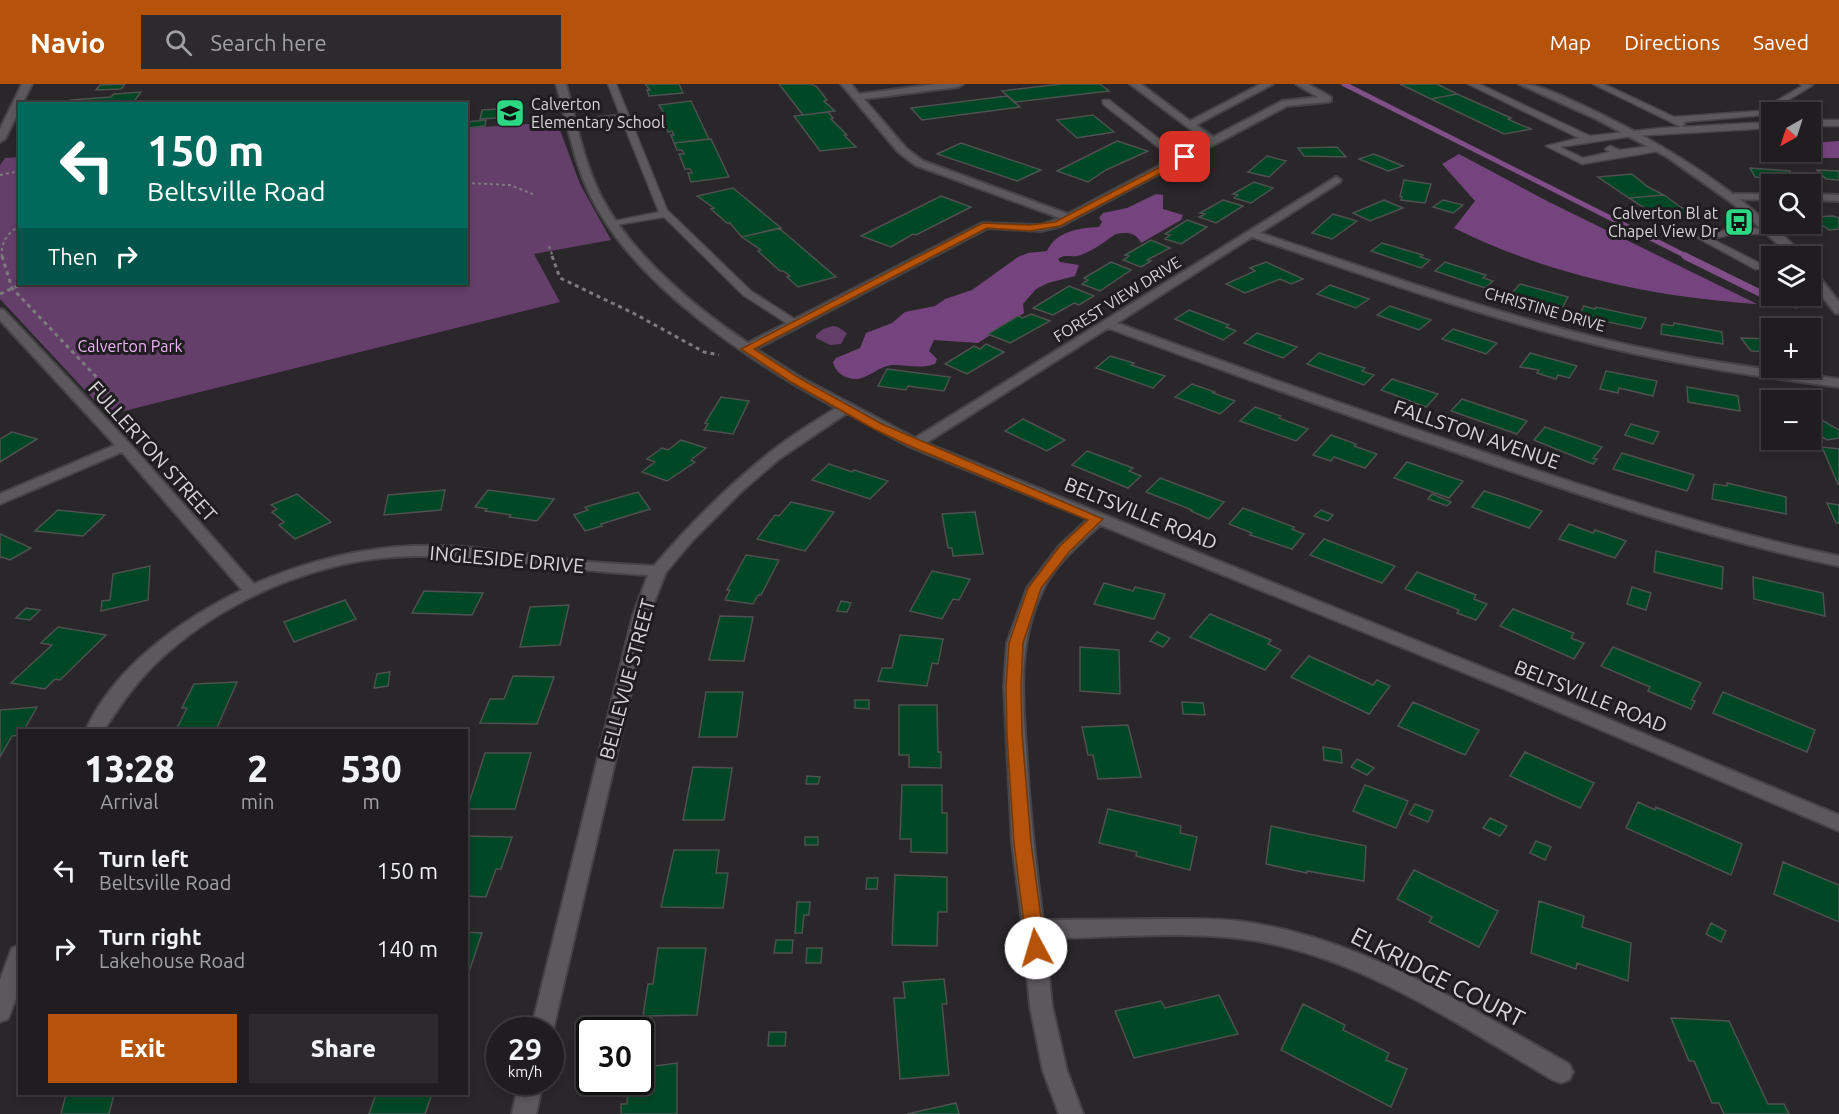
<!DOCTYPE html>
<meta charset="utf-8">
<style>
body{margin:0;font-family:Ubuntu,sans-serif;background:#2c2a2c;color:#f1f3f6;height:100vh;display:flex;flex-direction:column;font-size:22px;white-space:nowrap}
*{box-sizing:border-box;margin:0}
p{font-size:20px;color:#a1a2a4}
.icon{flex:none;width:33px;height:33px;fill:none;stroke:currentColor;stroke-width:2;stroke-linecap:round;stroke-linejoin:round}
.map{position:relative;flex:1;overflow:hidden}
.details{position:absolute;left:18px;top:645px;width:450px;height:366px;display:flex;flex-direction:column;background:#1f1d1f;border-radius:0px;box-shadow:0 3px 9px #0003,0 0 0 2px #3c3b3d}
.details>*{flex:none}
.guide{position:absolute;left:18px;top:18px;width:450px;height:183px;border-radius:0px;box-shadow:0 3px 9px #0003,0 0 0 2px #3c3b3d;background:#00695c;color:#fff;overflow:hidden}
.needle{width:39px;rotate:219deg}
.fabs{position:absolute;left:1761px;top:18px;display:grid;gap:12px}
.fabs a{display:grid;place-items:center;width:60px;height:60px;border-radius:0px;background:#1f1d1f;box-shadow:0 3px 9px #0003,0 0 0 2px #3c3b3d;font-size:30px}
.speed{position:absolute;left:486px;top:933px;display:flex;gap:12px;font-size:30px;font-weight:700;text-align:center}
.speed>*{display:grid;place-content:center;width:78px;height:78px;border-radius:50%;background:#1f1d1f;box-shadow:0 3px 9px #0003,0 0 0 2px #3c3b3d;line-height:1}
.speed small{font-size:15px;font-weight:400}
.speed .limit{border:3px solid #111;border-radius:9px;background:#fff;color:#111}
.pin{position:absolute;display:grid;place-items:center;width:51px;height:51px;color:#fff;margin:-26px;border-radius:12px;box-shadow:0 3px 9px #0006}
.me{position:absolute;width:66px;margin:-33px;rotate:354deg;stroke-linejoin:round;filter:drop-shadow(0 0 4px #0008)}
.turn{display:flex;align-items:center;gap:21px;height:126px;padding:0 30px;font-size:27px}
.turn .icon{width:78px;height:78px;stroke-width:2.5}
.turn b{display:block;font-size:42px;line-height:51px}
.then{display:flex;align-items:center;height:57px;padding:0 30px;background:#0003;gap:12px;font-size:22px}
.eta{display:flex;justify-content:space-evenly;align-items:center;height:102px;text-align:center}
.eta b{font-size:36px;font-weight:800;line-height:42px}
.cta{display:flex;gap:12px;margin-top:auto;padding:12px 30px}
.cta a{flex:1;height:69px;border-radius:0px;background:#b45309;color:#fff;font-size:24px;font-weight:800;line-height:69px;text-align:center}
.cta a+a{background:#2c2a2c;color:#f1f3f6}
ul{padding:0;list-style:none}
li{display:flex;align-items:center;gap:18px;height:78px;padding:0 30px}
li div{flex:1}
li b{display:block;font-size:22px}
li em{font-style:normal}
header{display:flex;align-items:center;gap:36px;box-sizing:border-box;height:84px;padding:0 30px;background:#b45309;color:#fff}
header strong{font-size:28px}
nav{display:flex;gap:33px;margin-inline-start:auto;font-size:21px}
.search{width:420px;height:54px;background:#2c2a2c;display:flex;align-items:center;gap:15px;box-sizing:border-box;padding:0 21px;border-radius:0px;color:#a1a2a4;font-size:22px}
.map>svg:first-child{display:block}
.green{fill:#643f6a}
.forest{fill:#75437d}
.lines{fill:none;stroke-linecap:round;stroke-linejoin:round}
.stream-far1{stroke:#814e89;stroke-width:5}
.stream{stroke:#814e89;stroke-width:7}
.building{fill:#004726;stroke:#4e514f;stroke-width:1.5}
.service-casing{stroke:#454345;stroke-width:3}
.minor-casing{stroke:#454345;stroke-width:4}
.tertiary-casing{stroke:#454345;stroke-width:4}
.path-far1{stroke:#7d7b7d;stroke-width:2;stroke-dasharray:3 3;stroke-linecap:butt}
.path{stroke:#7d7b7d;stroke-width:3;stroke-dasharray:4 4;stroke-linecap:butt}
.service{fill:#5c595c;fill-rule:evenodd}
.minor{fill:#5c595c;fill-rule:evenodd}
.tertiary{fill:#5c595c;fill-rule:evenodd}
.route{fill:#b45309;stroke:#753606;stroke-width:1.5}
.labels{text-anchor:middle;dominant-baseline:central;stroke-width:6;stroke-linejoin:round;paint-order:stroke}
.far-poi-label{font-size:16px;fill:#d8d6d8;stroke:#1f1d20;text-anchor:start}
.far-street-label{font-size:16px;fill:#d8d6d8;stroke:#1f1d20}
.far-park-label{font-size:16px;fill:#efb5f8;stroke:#1f1d20}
.street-label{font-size:20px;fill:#d8d6d8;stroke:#1f1d20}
.near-street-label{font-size:24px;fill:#d8d6d8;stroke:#1f1d20}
</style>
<header>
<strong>Navio</strong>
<div class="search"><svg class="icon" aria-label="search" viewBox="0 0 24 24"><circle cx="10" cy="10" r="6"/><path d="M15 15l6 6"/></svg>Search here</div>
<nav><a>Map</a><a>Directions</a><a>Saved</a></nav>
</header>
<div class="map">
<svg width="1839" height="1030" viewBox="0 0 1839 1030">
<rect width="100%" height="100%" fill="#292729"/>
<path class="green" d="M557 38 580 100 611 156 534 170 560 218 108 331 0 215V81L5 74 19 73 20 200H466L467 44Z
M833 242 838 243 847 249 841 260 830 261 816 254V251L823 245Z"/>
<path class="forest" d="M1839 57V74H1802L1774 68H1810L1811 59Z
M1459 70 1549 118 1757 220C1652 213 1549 191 1454 144L1475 117 1442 80Z
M1156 110 1163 111V125L1183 131 1181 136 1141 159C1136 148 1127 148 1116 150 1105 157 1091 169 1077 172 1069 173 1065 170 1058 175L1060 178 1079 181 1075 192 1048 199 1036 205 1023 220 1024 229 978 259 934 256 929 267 937 275 935 280C920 285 908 281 893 281 879 282 870 293 858 295 847 296 835 289 833 278L836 274 860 264 866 249 892 239 905 228 935 222 945 215 972 206 1018 173 1028 169 1047 167C1056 147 1079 144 1099 143L1102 138 1099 134 1103 129 1127 124Z"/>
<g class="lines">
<path class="stream-far1" d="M1344 0 1688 173"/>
<path class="stream" d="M1685 172 1762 210 1796 221"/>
</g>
<path class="building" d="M125 0 121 5 96 6 100 1Z
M645 0H679L683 9 649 12 647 6H650Z
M779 0H811L816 2 827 16 824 17 835 27 803 31Z
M1061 0H1100L1109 7 1015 18 1002 7Z
M1400 0H1437L1457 10 1431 15Z
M141 8 132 20H68L71 16 111 13 114 10Z
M1457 10 1511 34 1508 35 1514 38 1531 45 1504 50 1431 15Z
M1007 12 1020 23 922 36 911 24Z
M691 17 709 55 674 59 671 51H674L672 47 668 48 661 31H665L659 21Z
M520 18V27L504 28V19Z
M498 25 496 34 480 35 482 26Z
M828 28 833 34 831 35 847 51H844L856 63 820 67 794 32Z
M1093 31 1114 48 1077 54 1057 36Z
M486 36 485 42 466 44V38Z
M711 55 729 93 691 98 688 89H692L690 85H685L679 70H684L682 66H677L674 59Z
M1117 57 1148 67 1106 86 1088 98 1057 87Z
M961 59 1041 86 1017 97 937 70Z
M1337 63 1346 73 1304 72 1298 64Z
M1374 70 1403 82 1388 87 1359 75Z
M1267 72 1286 77 1269 93 1248 88Z
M1750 84 1790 87 1796 96 1755 93Z
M1817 86 1839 87V96L1826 95Z
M1632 90 1648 103 1664 111 1629 114 1598 93Z
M1404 96 1431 100 1425 119 1401 116 1402 113 1400 112Z
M1254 98 1273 104 1251 119 1234 114 1238 111 1233 110Z
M733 104 781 144 742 153 730 139H727L711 125 714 124 697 112Z
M1664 111 1682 124H1685L1699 132 1663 136 1629 114Z
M941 112 971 123 916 151 913 150 891 163 861 152Z
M1223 116 1243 122 1216 139 1199 133 1205 130 1200 129Z
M1384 116 1403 124 1370 137 1353 129Z
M1443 116 1463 121 1453 129 1433 123Z
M1333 130 1357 137 1332 155 1312 149Z
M1833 132 1839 134V145L1829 146 1812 133Z
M1187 136 1207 143 1181 160 1165 155 1170 151 1165 150Z
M779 144 836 193 798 203 787 193 790 192 783 187H780L758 167 761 166 742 153Z
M1151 156 1170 164 1147 176 1151 177 1141 183 1123 176 1129 172 1125 171Z
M1382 159 1423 171 1420 173 1430 176 1421 184 1371 167Z
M1111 178 1131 186 1100 207 1082 200 1088 196 1084 194Z
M1266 178 1303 195 1291 200 1280 195 1245 209 1226 200 1255 187 1250 184Z
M1445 178 1486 191 1483 194 1493 197 1485 204 1435 187Z
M1520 200 1568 213 1561 226 1512 209Z
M1330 201 1369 215 1356 224 1317 210Z
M1069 202 1094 212 1079 221 1074 219 1053 231 1033 224Z
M1390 222 1431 236 1419 246 1377 231Z
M1584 222 1595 225 1596 223 1646 234 1641 245 1579 232Z
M1189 226 1229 241 1226 243 1236 247 1223 256 1175 235Z
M1031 230 1050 237 1010 259 988 250 1018 232 1023 234Z
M1674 239 1722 248 1723 260 1661 250 1662 240 1673 242Z
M1453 245 1497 259 1486 270 1442 255Z
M1257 249 1297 263 1283 274 1244 259Z
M1741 254 1772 255V268L1751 267Z
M986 260 1004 268 967 290 945 280 974 262 980 265Z
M1319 269 1365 284 1362 287 1374 291 1364 301 1307 280Z
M1530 269 1577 282 1569 294 1558 291 1556 295 1537 289 1539 286 1520 283Z
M1110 272 1134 279 1131 281 1165 292 1153 304 1096 284Z
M887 285 950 293 944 307 908 302 906 306 878 302Z
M1606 287 1657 297 1653 312 1619 304 1618 309 1600 305Z
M1392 295 1438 310 1426 323 1381 306Z
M1192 300 1215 308 1213 309 1235 317 1220 330 1175 313Z
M1687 303 1738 312 1740 327 1688 318Z
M721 313 749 317 733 350 704 346 708 340 705 339Z
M1462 315 1527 337 1517 350 1451 327Z
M1255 323 1281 332 1279 334 1308 345 1296 357 1240 337Z
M1810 329 1839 346V354L1827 356 1816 349H1810Z
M1023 335 1065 356 1047 367 1005 347Z
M1631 340 1659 348 1653 360 1625 351Z
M1545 343 1602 363 1593 374 1597 375 1593 380 1534 356Z
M12 348 37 355 0 378V355Z
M1331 351 1356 360 1354 362 1377 370 1365 384 1334 373 1331 377 1313 371Z
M681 356 706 364 691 376 695 378 667 397 642 388 655 378 647 375 662 364 668 366Z
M1822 363 1839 365V400H1838Z
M1087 367 1133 384 1129 387 1141 392 1128 404 1072 381Z
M1622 369 1694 391 1687 407 1613 385Z
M1407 378 1436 388 1463 397 1449 414 1394 394Z
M829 380 852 388 854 386 888 397 870 415 812 396Z
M1160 394 1224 418 1209 435 1191 427 1192 426 1146 408Z
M1727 399 1786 413V430L1712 415 1714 400 1727 402Z
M445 406 441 426 384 431 388 411Z
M488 406 554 415 537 437 509 433 511 431 485 427 487 425 475 423Z
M1484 407 1512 416 1542 427 1529 444 1472 423Z
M638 408 650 425 601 440 602 442 585 447 574 431 588 426 585 423Z
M297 410 331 438 295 455 279 441 284 438 272 428 277 425 271 421Z
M1432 410 1451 418 1447 422 1428 415Z
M791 418 834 428 805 467 757 455 775 431 779 432Z
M1827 419 1839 421V439H1836Z
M1243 424 1294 443 1292 445 1304 450 1292 465 1250 451 1252 449 1229 440Z
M58 426 105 431 83 452 35 447Z
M1321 426 1333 431 1328 437 1314 432Z
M975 428 983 470 953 472 952 464H948L942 430Z
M1569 440 1593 449 1595 446 1626 457 1615 474 1559 455Z
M0 450 31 464 10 476 2 473 0 474Z
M1324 455 1395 482 1382 499 1310 471Z
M1656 467 1723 483 1722 505 1654 488Z
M746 471 779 476 761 511H758L753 520 725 516 730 506H727Z
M150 482 148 516 101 527 102 517 110 516 113 490Z
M932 487 970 495 959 516 953 515 942 535 910 527Z
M1417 488 1476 511 1474 515 1487 520 1476 536 1457 529 1459 526 1405 505Z
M1753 493 1823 509 1825 532 1754 515Z
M1104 499 1133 507 1135 503 1165 510 1154 535 1094 520Z
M1632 503 1651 509 1646 526 1627 520Z
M424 507 483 509 472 531 412 529Z
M345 516 356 535 294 558 284 538Z
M841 517 851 519 847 528 837 527Z
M569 521 560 561 520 563 530 523Z
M26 524 40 526 30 536 16 534Z
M1513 525 1574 549 1571 554 1584 559 1574 575 1500 542Z
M1210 530 1271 556 1268 560 1281 566 1265 586 1190 553Z
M720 532 753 533 744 577 709 576Z
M58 543 106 551 60 596 55 595 45 605 11 599 52 561 41 559Z
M1157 548 1170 554 1163 563 1150 557Z
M900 551 943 555 938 580 932 579 927 602 878 597 882 584H892Z
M1080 563 1119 566 1120 610 1080 607Z
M1613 563 1701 599 1692 616 1695 617 1691 625 1648 607 1650 603 1601 582Z
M1309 572 1373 601 1377 596 1390 602 1369 630 1291 593Z
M390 588 388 602 374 604 377 590Z
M513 592 554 593 537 640 480 639 490 615H504Z
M237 598 216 646H176L187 624H182L194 600Z
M706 608H743L737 653H699Z
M1723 608 1815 646 1807 668 1713 629Z
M855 616H869V625L855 624Z
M1182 618 1203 619 1205 631 1183 630Z
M1413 618 1479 646 1465 671 1398 642Z
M899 621H937L938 668H941V684L909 683V671H899Z
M37 623 24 646H20V651L12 652 0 673V626Z
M1128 641 1141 693 1098 695 1093 671H1088L1082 643Z
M1323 663 1341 666 1342 679 1324 676Z
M1525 668 1594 699 1580 724 1510 692Z
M485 669H531L515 725H467Z
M1357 675 1374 684 1367 691 1351 683Z
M693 683 732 684 724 736H683Z
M807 692 820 693 818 700H806Z
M902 701H942V729H947V769L911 768V755H900Z
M1365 701 1408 717 1396 744 1353 727Z
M1638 718 1655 726 1656 723 1742 760 1731 791 1626 744Z
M1415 720 1433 727 1428 738 1409 730Z
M1108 725 1181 742 1180 749 1197 753 1190 786 1136 772 1137 768 1099 759Z
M1490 734 1507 742 1500 752 1483 744Z
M1271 742 1366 762 1364 797 1307 787V789L1266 780Z
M466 752 512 753 501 785H496L486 813 466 812Z
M805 753H818V761H805Z
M1536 757 1551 763 1545 776 1530 769Z
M674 766H719L716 789H728L723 824 661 823Z
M1783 778 1839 801V838L1774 810Z
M1414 786 1498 827 1479 863 1429 838 1432 833 1397 815Z
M895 791 947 793V828H938L937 862 892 861Z
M867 794H878L877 805H866Z
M1539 817 1584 832 1582 843 1631 859 1628 897 1577 879 1576 885 1531 869Z
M797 818H810L809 831H804L802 849H795Z
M1711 839 1726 847 1721 858 1706 850Z
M466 848 482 849 466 897Z
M776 856H793L792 869H774Z
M658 864H706L697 931 643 932 648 900H653Z
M807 864H822L821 879H806Z
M944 895 947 920H942L949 991 900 995 894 914H905L903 898Z
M1219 911 1238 950 1134 974 1115 927 1161 917 1165 924Z
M1303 920 1345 941 1343 946 1389 969 1386 976 1407 985 1391 1023 1281 966Z
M1671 934 1729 937 1768 1020H1784L1789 1030H1724L1719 1019H1712L1694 977H1689Z
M769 948H786L785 962H768Z
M677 979V1030H621V1020H627L628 998H640V984Z
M66 1010H114L109 1030H61Z
M376 1010H432L425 1030H369Z
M956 1019 959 1030H907Z"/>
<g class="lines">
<g class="service-casing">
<path id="service" d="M608 0H616L667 126 751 207 799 238V242H791L743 211 664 133 610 142V138L659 128 622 36 571 42 567 39 571 36 620 31Z
M1468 0H1479L1590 52 1661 44 1772 38V44L1633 52 1560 63 1583 74 1610 68 1605 65 1610 62 1620 66 1659 61 1664 64 1659 67 1582 80 1546 62 1579 54Z
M1593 0H1604L1674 33 1759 27 1802 2 1800 0 1813 1 1764 31 1683 38 1685 40 1681 43Z
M1103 16H1109L1164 59 1190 73 1182 75 1158 63 1103 20Z
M1810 36H1839V42H1810Z
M1733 144 1776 145V149L1772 150H1733L1712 155 1763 181V185H1755L1698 154Z"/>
</g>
<g class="minor-casing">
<path id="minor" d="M22 0H32L22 20H20V25L5 55 0 58V45Z
M556 0H566C576 37 584 80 602 114 632 171 695 224 748 259L982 139 1041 141 1060 134 915 81 898 68 841 0H851L859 10 937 0H963L958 3 864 15 906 64 923 77 1068 130 1206 57 1130 0H1141L1190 37 1261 0H1273L1196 41 1213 53 1282 17 1318 13 1296 0H1308L1331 13V17L1328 18 1287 22 1061 142 1041 147 988 144 756 265 800 293 915 354 1336 93 1341 96 1340 98 1260 149C1376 187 1492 229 1611 257 1686 275 1763 285 1839 295V303C1762 293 1685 282 1610 264 1488 235 1370 193 1252 153L1117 239C1239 284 1362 327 1486 369 1602 409 1718 447 1839 472V482C1714 456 1594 416 1473 374 1351 333 1229 289 1108 244L926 359 1524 600 1839 731V747L1512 608 1100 441C1080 460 1055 480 1043 506 1016 560 1023 619 1027 677 1030 730 1036 783 1043 836 1083 836 1122 835 1161 835 1187 835 1213 834 1238 837 1359 852 1466 922 1569 980L1573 988 1569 996 1561 999 1553 996C1454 938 1352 867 1236 854 1174 847 1108 854 1045 854L1052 922 1067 987 1083 1030H1059L1043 987 1030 922 1023 845 1012 759 1004 603 1007 559 1027 504 1059 462 1088 435 910 363 847 329 779 375 743 406 693 456 666 488 649 531 553 946 550 952V946H531L633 531 648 491C571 487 494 472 417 472 328 472 233 511 167 569 141 591 122 618 104 646H86C114 583 182 535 242 506L122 368 0 420V410L115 361 0 236V225L4 226 129 359 254 500C305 478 359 464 413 462 463 460 514 469 563 475 593 479 623 480 654 482 688 442 726 404 767 371 788 353 813 339 836 324 751 278 636 203 591 113 574 79 567 37 556 0Z
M1735 110H1772V116L1731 115V111Z
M1810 110 1839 111V117L1810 116Z
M20 861V904L8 935 0 938V896L12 864Z
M519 998H543L536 1030H512Z"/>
</g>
<g class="tertiary-casing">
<path id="tertiary" d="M1519 0C1540 0 1561 12 1580 20 1644 50 1705 85 1759 131 1774 143 1791 157 1803 172H1791L1732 119 1667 73 1596 35Z
M1810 185 1814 186 1839 218V230L1835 229 1810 197Z"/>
</g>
<path class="path-far1" d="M0 91 20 87
M466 99 510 101 535 111
M549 162 553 173
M2 173C0 159 8 148 20 142"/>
<path class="path" d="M2 172 12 204 103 300 120 328
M552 172 560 194 635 230 704 268 719 271
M0 210 22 200"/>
<use href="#service" class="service"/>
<use href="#minor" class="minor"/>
<use href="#tertiary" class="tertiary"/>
</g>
<path class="route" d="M1185 70 1189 73 1188 75 1060 142 1030 147 987 144 754 265 799 294 882 340 1103 435 1069 468 1041 504 1023 559 1021 603 1022 650 1031 759 1045 864 1042 869 1036 872 1030 869 1027 864 1014 759 1007 650 1006 603 1009 559 1028 504 1060 462 1088 436 910 362 874 345 791 298 741 265 983 139 1030 141 1055 138Z"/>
<defs>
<g id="school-square" transform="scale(1.5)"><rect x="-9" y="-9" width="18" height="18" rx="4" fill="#2cd884" stroke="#1f1d20"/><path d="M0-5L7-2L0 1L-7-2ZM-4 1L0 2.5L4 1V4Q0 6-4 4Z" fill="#111"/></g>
<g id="bus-square" transform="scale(1.5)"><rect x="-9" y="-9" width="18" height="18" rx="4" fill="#2cd884" stroke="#1f1d20"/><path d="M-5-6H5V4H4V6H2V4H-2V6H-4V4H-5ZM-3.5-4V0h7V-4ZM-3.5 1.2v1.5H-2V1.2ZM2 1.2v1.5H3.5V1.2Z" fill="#111"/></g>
</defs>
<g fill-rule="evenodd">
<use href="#school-square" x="510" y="29"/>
<use href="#bus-square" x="1739" y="138"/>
</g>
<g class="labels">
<g class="far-poi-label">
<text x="531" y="20">Calverton<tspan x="531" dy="18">Elementary School</tspan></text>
<text x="1718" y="129" text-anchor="end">Calverton Bl at<tspan x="1718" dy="18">Chapel View Dr</tspan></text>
</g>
<g class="far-street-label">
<text transform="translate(1117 215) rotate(-32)">FOREST VIEW DRIVE</text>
<text transform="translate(1545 225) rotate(16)">CHRISTINE DRIVE</text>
</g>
<g class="far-park-label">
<text x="130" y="262">Calverton Park</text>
</g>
<g class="street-label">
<text transform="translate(1477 350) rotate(19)">FALLSTON AVENUE</text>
<text transform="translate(153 367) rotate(48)">FULLERTON STREET</text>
<text transform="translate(1141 429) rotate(22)">BELTSVILLE ROAD</text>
<text transform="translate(507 475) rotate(5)">INGLESIDE DRIVE</text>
<text transform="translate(627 595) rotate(-75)">BELLEVUE STREET</text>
<text transform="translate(1591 612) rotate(22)">BELTSVILLE ROAD</text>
</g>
<g class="near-street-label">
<text transform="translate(1438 893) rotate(27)">ELKRIDGE COURT</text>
</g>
</g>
</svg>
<div class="fabs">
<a><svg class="needle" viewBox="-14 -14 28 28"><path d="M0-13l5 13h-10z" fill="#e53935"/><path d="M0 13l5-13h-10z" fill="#a1a2a4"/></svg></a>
<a><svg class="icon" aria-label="search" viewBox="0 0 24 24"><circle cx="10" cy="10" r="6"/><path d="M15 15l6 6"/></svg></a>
<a><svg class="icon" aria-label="layers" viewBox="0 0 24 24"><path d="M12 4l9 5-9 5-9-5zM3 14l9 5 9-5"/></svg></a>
<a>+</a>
<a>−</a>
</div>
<div class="speed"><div>29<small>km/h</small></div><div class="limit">30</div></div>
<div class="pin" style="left:1185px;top:73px;background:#d93025"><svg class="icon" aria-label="arrive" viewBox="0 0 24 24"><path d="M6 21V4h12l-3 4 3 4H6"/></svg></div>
<svg class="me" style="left:1036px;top:864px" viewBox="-20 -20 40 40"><circle r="19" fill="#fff"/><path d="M0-13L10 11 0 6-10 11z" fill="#b45309"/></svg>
<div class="guide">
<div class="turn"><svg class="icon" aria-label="left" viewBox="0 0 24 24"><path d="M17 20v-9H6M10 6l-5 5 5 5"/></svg><div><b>150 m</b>Beltsville Road</div></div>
<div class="then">Then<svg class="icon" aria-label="right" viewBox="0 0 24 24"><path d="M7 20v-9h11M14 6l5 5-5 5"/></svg></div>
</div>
<section class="details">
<div class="eta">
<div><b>13:28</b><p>Arrival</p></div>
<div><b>2</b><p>min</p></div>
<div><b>530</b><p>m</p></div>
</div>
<ul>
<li><svg class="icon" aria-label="left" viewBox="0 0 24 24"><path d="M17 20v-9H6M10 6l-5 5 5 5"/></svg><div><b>Turn left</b><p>Beltsville Road</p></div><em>150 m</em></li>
<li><svg class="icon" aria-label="right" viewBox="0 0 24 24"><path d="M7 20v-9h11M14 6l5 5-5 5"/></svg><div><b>Turn right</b><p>Lakehouse Road</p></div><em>140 m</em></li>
</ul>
<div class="cta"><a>Exit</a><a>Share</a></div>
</section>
</div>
